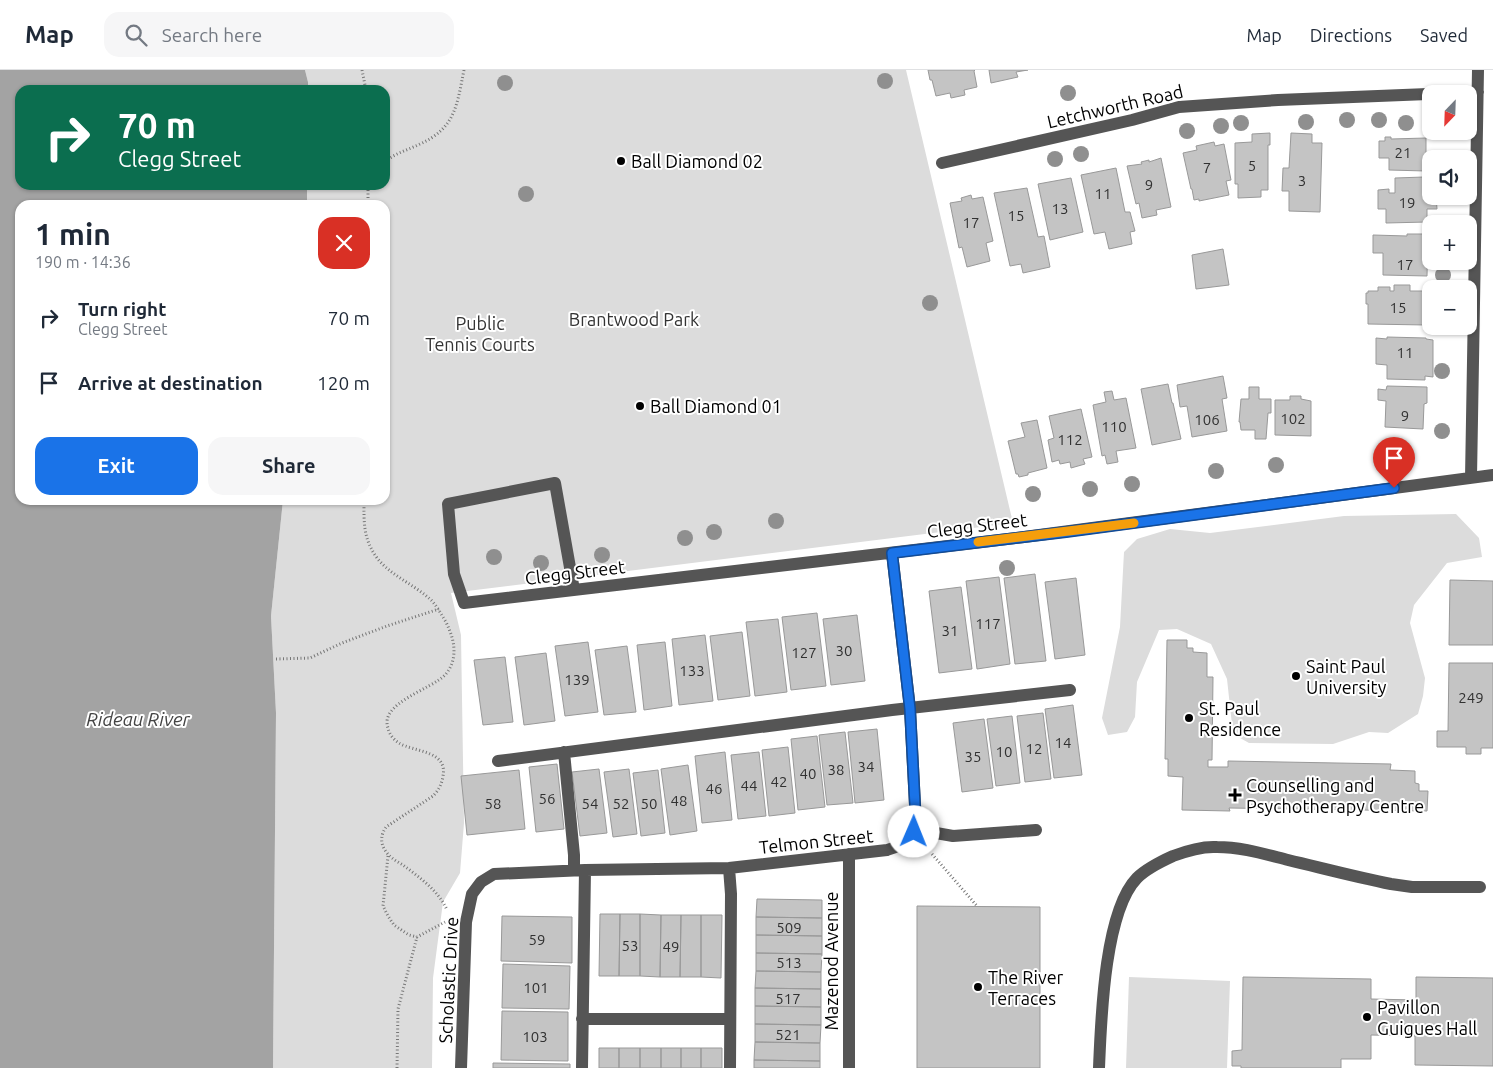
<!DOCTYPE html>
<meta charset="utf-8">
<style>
body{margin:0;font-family:Ubuntu,sans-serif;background:#f6f6f7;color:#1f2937;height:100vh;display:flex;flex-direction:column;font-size:19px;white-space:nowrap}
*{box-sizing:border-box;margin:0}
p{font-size:16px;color:#747a83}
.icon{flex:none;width:28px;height:28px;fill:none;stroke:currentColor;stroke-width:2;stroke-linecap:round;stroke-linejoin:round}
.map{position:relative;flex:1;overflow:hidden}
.side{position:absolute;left:15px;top:130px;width:375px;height:305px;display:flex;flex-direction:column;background:#fff;border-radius:15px;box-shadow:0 1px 4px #0004}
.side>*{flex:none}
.banner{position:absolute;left:15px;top:15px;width:375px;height:105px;border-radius:15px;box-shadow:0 1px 4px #0004;background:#0b6e4f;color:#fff;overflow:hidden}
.needle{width:32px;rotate:203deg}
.controls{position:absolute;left:1422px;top:15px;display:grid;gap:10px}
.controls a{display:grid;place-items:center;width:55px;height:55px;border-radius:10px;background:#fff;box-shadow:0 1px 4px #0004;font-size:25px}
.pin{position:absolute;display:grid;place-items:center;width:42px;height:42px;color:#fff;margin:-51px -21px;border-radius:50% 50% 50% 0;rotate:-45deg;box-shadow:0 0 5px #0007}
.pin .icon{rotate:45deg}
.me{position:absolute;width:55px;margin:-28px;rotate:1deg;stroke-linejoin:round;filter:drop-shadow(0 0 4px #0008)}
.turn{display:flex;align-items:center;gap:18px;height:105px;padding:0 20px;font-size:22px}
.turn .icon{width:65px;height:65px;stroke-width:2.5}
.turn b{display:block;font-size:35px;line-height:42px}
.round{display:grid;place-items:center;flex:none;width:52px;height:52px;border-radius:15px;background:#f6f6f7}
.overview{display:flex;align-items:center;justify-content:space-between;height:85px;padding:0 20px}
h1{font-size:30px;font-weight:600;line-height:38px}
.cta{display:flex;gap:10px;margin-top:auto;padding:10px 20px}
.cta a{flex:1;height:58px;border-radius:15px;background:#1a73e8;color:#fff;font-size:20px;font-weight:600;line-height:58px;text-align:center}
.cta a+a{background:#f6f6f7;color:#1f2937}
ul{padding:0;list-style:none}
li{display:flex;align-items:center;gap:15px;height:65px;padding:0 20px}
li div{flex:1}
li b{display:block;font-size:19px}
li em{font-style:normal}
header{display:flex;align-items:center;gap:30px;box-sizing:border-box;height:70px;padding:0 25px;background:#fff;border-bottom:1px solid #e0e1e3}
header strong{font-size:24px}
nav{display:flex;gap:28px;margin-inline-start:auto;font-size:18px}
.search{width:350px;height:45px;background:#f6f6f7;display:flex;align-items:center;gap:12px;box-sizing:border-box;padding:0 18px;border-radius:15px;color:#747a83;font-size:19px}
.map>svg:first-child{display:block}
.green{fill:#dcdcdc}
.water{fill:#a3a3a3}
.building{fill:#c4c4c4;stroke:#999}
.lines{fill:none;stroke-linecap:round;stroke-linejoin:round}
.path{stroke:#777;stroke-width:3;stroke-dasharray:1 2.5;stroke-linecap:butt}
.minor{stroke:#555;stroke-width:12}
.tree{fill:#8f8f8f}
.route-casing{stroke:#114b97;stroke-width:12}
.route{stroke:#1a73e8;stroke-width:9}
.slow{stroke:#f59e0b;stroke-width:9}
.poi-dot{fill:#000;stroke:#fff;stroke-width:2}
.labels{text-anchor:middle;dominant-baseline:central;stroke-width:4;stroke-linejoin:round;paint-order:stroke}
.number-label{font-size:15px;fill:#313131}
.street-label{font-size:18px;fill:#000;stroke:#fff}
.poi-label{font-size:18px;fill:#000;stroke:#fff;text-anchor:start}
.park-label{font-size:18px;fill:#333;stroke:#fff}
.water-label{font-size:19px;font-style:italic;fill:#444;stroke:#fff}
</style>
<header>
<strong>Map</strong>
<div class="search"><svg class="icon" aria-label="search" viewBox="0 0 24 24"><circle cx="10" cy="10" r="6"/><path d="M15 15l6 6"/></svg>Search here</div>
<nav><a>Map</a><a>Directions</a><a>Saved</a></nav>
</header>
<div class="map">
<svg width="1493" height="998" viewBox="0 0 1493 998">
<rect width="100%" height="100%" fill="#fff"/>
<path class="green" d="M305 0H906L1013 453 451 523 461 565 464 753 460 803 443 832 433 908 432 998H273L276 643 271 546 283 430H385V135H307V115H385V20H308V12Z
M1456 444 1479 468 1482 487 1447 493 1414 535 1410 553 1425 608 1423 626 1418 644 1388 663 1369 662 1333 674 1249 673 1233 664 1227 609 1211 574 1177 559 1159 560 1137 612 1135 647 1127 662 1108 665 1102 648 1120 557 1124 482 1137 469 1170 459 1210 463 1344 446Z
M1129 907 1230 911 1227 998H1126Z"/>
<path class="water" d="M0 0H305L308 12V20H20V115H307V135H20V430H283L271 546 276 643 273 998H0Z"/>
<path class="building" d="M928 0H975L974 1 977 17 964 20 965 25 951 28 950 23 936 26 932 10H930Z
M989 0H1028L1016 2 1018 7 991 13Z
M1270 63V75H1268V120H1261V127L1238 128V114H1235V73L1252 72V64Z
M1291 63 1312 64V73H1322L1320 142 1289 141V121H1282L1283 98H1289Z
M1385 67H1391V69L1426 68V101L1389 100V88H1379V71H1385Z
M1214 72 1215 76 1224 74 1231 110 1226 111 1229 125 1199 131V129L1194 130 1192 119H1191L1183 83 1197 80 1196 76Z
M1161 88 1171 137 1156 140 1157 145 1142 148 1139 133 1136 134 1127 96 1142 94 1141 92 1149 90V92Z
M1116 98 1125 142H1130L1135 161 1130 162 1132 174 1109 179 1105 162 1094 164 1081 105Z
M1424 107 1426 125 1436 126 1437 139H1427V152L1386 153V139H1378V120L1389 119V123H1395V108Z
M1071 108 1083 162 1050 170 1038 114Z
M1027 118 1038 167 1044 166 1050 197 1023 203 1021 194 1010 196 994 123Z
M971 125 972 129 983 127 993 171 986 173 990 191 967 197 962 177 959 178 950 133 962 131 961 128Z
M1407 164H1428L1427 206 1383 205V183H1373V165L1407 166Z
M1223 179 1229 215 1196 219 1192 185Z
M1394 215H1410V221H1426V224H1428L1426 255 1368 254V234H1366V223H1368V221H1378V217H1390V221H1394Z
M1387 267 1426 268V269L1433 270V307L1425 306V310L1387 309V295L1376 294V268L1387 269Z
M1223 306 1227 328 1222 329 1227 361 1192 367 1187 336 1180 337 1177 315Z
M1168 314 1172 333H1173L1181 369 1152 375 1141 319Z
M1387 316 1427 317V333L1424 334 1423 359 1385 357 1386 331 1378 330V319L1386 320Z
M1249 317H1259V329H1271V343H1268L1266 369H1255V360H1241L1240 352H1239L1241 329H1249Z
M1112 321 1114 330 1126 328 1136 378 1116 381 1118 392 1107 394 1105 385 1102 386 1093 335 1106 332 1104 322Z
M1290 326H1301V329L1311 331V366L1275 365V330H1290Z
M1081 339 1092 387 1083 389 1085 394 1071 398 1070 392 1060 394 1059 390 1052 392 1048 370 1054 368 1049 346Z
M1037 350 1047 398 1028 403V405L1019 407 1018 404H1016L1008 371 1025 367 1021 353Z
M1035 504 1046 591 1015 594 1004 508Z
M999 507 1010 594 977 599 966 511Z
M1076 508 1085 585 1055 589 1045 512Z
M1450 510 1493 511V575H1449Z
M961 517 972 599 939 603 929 521Z
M817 543 826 616 791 620 782 547Z
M857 545 865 611 831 615 823 549Z
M778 549 787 622 755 626 746 552Z
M742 562 750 626 718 630 710 566Z
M705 565 713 631 679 635 672 569Z
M1167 570H1187V578H1193V582L1207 583V607H1213L1212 690H1208V697H1228V691L1391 694 1390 700 1415 701V713L1419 714V721H1428L1427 741 1229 738 1230 741 1182 740 1183 707 1168 706V689H1165Z
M588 572 598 642 565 646 555 576Z
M665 572 672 636 644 640 637 575Z
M627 576 636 642 604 645 595 580Z
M546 583 555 651 524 655 515 587Z
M505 587 513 652 483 655 474 590Z
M1449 593H1493V678H1481V684H1466V677H1437V661H1448Z
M1073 635 1082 705 1054 708 1045 639Z
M1043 643 1051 709 1025 712 1017 646Z
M1012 646 1020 713 996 716 987 649Z
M984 649 993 718 962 722 953 653Z
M877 659 884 730 855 733 848 662Z
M845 662 853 733 827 735 819 665Z
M817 666 825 737 798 740 791 669Z
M788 677 795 743 769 746 762 680Z
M725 682 732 750 702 753 695 686Z
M759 682 766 746 738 749 731 685Z
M557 694 564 759 536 762 529 697Z
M688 695 697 761 670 765 661 699Z
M599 699 607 763 580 766 572 702Z
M629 699 637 764 613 767 604 702Z
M519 700 525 759 467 765 461 706Z
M658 700 665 763 641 766 633 703Z
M757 829 822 830V848L756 847Z
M917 836 1040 837V998H917Z
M600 844H620L619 906H599Z
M620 844H640V906H619Z
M640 844 661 845 660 907 640 906Z
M661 845H681L680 907H660Z
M681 845H701V907H680Z
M701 845H722L721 908 701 907Z
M502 846 572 847V893L501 891Z
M756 847 822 848V866L756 865Z
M756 865 822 866V884L756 883Z
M756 883 822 884 821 902 756 901Z
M503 894 570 896 569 939 502 938Z
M756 901 821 902V919L755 918Z
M1243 907 1371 909V929L1416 930V907L1493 908V996L1415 995V966L1371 965V989H1341V998H1241V996H1232V981L1242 980Z
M755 918 821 919V937L755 936Z
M755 936 821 937V955L755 954Z
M502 941 568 942V991L501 990Z
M755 954 821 955 820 973 755 972Z
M755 972 820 973V991L754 990Z
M599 978H619V998H599Z
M619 978H640V998H619Z
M640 978H661V998H640Z
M661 978H681V998H661Z
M681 978H701V998H681Z
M701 978H722V998H701Z
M754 990 820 991V998H754Z
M493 993 570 994V998H493Z"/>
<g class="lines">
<path class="path" d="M362 0 366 20
M385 92C395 83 408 80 420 74 456 58 457 34 464 0
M368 135V115
M364 430C364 451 363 467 375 485 387 504 414 514 431 530 437 536 441 544 446 552 450 561 454 570 454 581 454 590 451 598 445 605 432 619 379 633 388 658 389 664 394 670 399 673 413 682 448 680 443 706 442 714 438 721 433 726L386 757C381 764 380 773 385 780 389 787 396 791 403 795 419 807 439 821 447 840
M276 589 310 588 342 573 387 556 439 539
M932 784 977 836
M388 786 383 836 388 846 394 855 409 865 417 867 445 852
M397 998 398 939 417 867"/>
<path class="minor" d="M942 93 1132 50 1179 37 1278 30 1478 22
M1471 408 1478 0
M574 520 555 413 448 434 454 504 464 533 1024 467 1493 405
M564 682 574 785V800
M498 691 892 640 1070 620
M916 754 936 763 953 766 1036 760
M849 784V998
M729 798 731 824 730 998
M582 949H730
M461 998 466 852 472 824 481 812 494 804 585 800 729 798 887 780C903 775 913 772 916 754L910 639 892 483
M582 998 585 800
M1099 998C1101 951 1104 842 1137 808 1146 799 1162 791 1173 786 1186 781 1202 776 1217 777 1241 777 1264 784 1288 790 1322 798 1356 807 1391 814L1412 817H1480"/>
</g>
<g class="tree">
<circle cx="885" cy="11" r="8"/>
<circle cx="505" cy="13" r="8"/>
<circle cx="1068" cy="23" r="8"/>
<circle cx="1347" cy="50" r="8"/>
<circle cx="1379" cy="50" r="8"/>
<circle cx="1306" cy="52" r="8"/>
<circle cx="1241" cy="53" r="8"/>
<circle cx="1406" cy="53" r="8"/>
<circle cx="1221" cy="56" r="8"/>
<circle cx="1187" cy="61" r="8"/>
<circle cx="1081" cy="84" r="8"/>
<circle cx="1055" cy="89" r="8"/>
<circle cx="526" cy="124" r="8"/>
<circle cx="1443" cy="205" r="8"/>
<circle cx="930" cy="233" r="8"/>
<circle cx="1442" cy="301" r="8"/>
<circle cx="1442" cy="361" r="8"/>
<circle cx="1401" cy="382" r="8"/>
<circle cx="1276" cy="395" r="8"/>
<circle cx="1216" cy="401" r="8"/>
<circle cx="1132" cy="414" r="8"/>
<circle cx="1090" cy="419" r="8"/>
<circle cx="1033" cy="424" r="8"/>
<circle cx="776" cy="451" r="8"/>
<circle cx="714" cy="462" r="8"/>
<circle cx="685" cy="468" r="8"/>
<circle cx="602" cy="485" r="8"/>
<circle cx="494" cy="487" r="8"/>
<circle cx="541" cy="493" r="8"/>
<circle cx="1007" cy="498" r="8"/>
</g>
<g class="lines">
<g class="route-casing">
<path id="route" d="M914 762 916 754 910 639 892 483 1066 462 1394 418"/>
</g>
<use href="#route" class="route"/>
<path class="slow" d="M978 472 1134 453"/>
</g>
<g class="poi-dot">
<circle cx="621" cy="91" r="5"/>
<circle cx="640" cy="336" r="5"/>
<circle cx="1296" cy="606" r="5"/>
<circle cx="1189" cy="648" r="5"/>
<path d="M1232.5 717.5h5v5h5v5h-5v5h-5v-5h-5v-5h5z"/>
<circle cx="978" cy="917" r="5"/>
<circle cx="1367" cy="947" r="5"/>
</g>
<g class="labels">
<g class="number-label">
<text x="1403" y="82">21</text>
<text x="1252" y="95">5</text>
<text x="1207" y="97">7</text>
<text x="1302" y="110">3</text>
<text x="1149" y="114">9</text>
<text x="1103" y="123">11</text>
<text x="1407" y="132">19</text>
<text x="1060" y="138">13</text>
<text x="1016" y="145">15</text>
<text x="971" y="152">17</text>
<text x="1405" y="194">17</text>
<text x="1398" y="237">15</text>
<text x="1405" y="282">11</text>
<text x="1405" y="345">9</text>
<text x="1293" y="348">102</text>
<text x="1207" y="349">106</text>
<text x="1114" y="356">110</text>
<text x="1070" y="369">112</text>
<text x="988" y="553">117</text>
<text x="950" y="560">31</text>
<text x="844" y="580">30</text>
<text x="804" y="582">127</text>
<text x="692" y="600">133</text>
<text x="577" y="609">139</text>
<text x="1471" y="627">249</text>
<text x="1063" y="672">14</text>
<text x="1034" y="678">12</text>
<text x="1004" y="681">10</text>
<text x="973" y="686">35</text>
<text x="866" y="696">34</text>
<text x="836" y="699">38</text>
<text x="808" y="703">40</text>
<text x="779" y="711">42</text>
<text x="749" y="715">44</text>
<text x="714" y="718">46</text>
<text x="547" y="728">56</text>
<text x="679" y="730">48</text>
<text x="493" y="733">58</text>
<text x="590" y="733">54</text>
<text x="621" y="733">52</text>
<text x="649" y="733">50</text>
<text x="789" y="857">509</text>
<text x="537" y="869">59</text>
<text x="630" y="875">53</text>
<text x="671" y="876">49</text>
<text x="789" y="892">513</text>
<text x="536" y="917">101</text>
<text x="788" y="928">517</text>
<text x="788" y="964">521</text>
<text x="535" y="966">103</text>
</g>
<g class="street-label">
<text transform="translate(1115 36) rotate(-13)">Letchworth Road</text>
<text transform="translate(977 455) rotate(-7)">Clegg Street</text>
<text transform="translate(575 502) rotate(-7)">Clegg Street</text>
<text transform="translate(816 771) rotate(-6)">Telmon Street</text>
<text transform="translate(831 891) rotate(-90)">Mazenod Avenue</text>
<text transform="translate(448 910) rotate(-87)">Scholastic Drive</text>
</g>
<g class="poi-label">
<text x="631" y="91">Ball Diamond 02</text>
<text x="650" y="336">Ball Diamond 01</text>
<text x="1306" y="596">Saint Paul<tspan x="1306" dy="21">University</tspan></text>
<text x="1199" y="638">St. Paul<tspan x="1199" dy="21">Residence</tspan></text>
<text x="1246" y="715">Counselling and<tspan x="1246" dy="21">Psychotherapy Centre</tspan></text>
<text x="988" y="907">The River<tspan x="988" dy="21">Terraces</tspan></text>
<text x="1377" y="937">Pavillon<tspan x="1377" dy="21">Guigues Hall</tspan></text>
</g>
<g class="park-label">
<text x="634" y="249">Brantwood Park</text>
<text x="480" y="253">Public<tspan x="480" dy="21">Tennis Courts</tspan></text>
</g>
<g class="water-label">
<text x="138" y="649">Rideau River</text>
</g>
</g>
</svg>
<div class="controls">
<a><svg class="needle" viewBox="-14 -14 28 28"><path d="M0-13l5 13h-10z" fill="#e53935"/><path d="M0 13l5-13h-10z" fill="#747a83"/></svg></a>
<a><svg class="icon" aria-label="sound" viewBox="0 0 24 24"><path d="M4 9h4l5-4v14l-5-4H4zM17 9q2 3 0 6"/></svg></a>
<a>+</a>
<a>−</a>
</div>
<div class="pin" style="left:1394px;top:418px;background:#d93025"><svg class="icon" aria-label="arrive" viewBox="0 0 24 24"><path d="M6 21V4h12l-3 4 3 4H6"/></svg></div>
<svg class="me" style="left:914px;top:762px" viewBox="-20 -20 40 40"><circle r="19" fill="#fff"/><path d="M0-13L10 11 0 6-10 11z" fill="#1a73e8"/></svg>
<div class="banner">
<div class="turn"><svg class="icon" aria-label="right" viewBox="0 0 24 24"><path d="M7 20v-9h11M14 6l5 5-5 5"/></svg><div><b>70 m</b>Clegg Street</div></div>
</div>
<section class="side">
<div class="overview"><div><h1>1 min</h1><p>190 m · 14:36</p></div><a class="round" style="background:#d93025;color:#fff"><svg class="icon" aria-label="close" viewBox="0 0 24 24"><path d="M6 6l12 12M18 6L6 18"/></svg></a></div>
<ul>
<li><svg class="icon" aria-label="right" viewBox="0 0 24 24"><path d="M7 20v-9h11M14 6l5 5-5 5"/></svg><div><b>Turn right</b><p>Clegg Street</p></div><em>70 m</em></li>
<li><svg class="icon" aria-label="arrive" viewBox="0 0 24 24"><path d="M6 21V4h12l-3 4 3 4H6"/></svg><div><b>Arrive at destination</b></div><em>120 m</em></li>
</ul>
<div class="cta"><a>Exit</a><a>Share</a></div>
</section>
</div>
